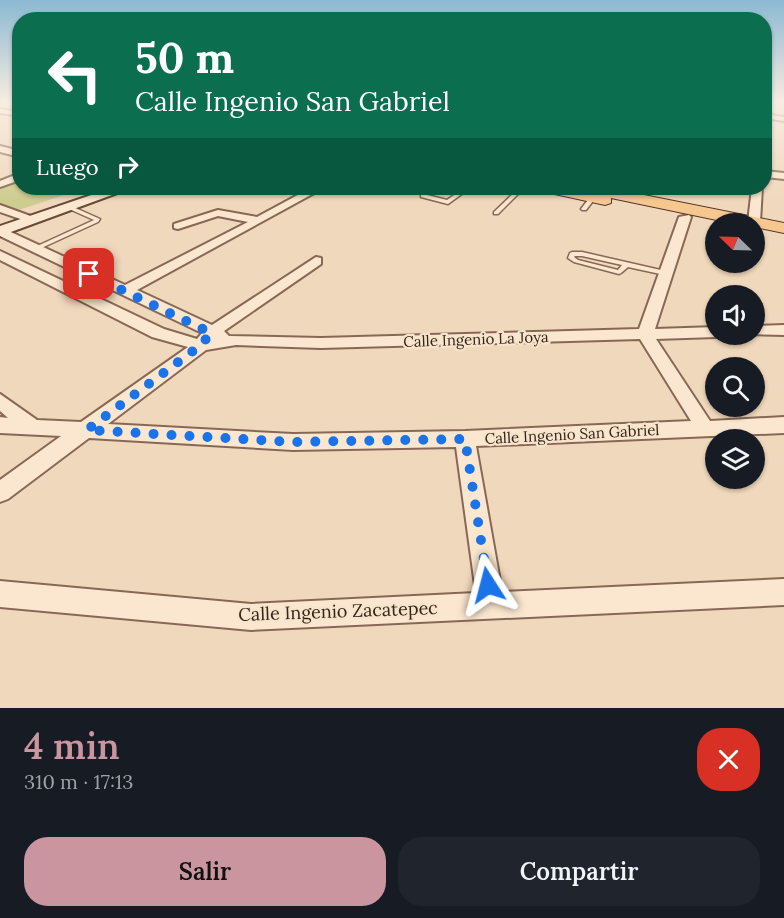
<!DOCTYPE html>
<html lang="es">
<meta charset="utf-8">
<style>
body{margin:0;font-family:Lora,serif;background:#20242c;color:#f1f3f6;height:100vh;display:flex;flex-direction:column;font-size:22px;white-space:nowrap}
*{box-sizing:border-box;margin:0}
p{font-size:20px;color:#9ea1a6}
.icon{flex:none;width:33px;height:33px;fill:none;stroke:currentColor;stroke-width:2;stroke-linecap:round;stroke-linejoin:round}
.map{position:relative;height:708px;overflow:hidden}
.details{display:flex;flex-direction:column;background:#171b24;flex:1}
.details>*{flex:none}
.banner{position:absolute;left:12px;top:12px;width:760px;height:183px;border-radius:24px;box-shadow:0 2px 4px #0004;background:#0b6e4f;color:#fff;overflow:hidden}
.needle{width:39px;rotate:293deg}
.controls{position:absolute;left:705px;top:213px;display:grid;gap:12px}
.controls a{display:grid;place-items:center;width:60px;height:60px;border-radius:50%;background:#171b24;box-shadow:0 2px 4px #0004;font-size:30px}
.pin{position:absolute;display:grid;place-items:center;width:51px;height:51px;color:#fff;margin:-26px;border-radius:12px;box-shadow:0 3px 9px #0006}
.me{position:absolute;width:66px;margin:-33px;rotate:351deg;stroke-linejoin:round;filter:drop-shadow(0 0 4px #0008)}
.turn{display:flex;align-items:center;gap:21px;height:126px;padding:0 24px;font-size:27px}
.turn .icon{width:78px;height:78px;stroke-width:2.5}
.turn b{display:block;font-size:42px;line-height:51px}
.then{display:flex;align-items:center;height:57px;padding:0 24px;background:#0003;gap:12px;font-size:22px}
.round{display:grid;place-items:center;flex:none;width:63px;height:63px;border-radius:24px;background:#20242c}
.summary{display:flex;align-items:center;justify-content:space-between;height:102px;padding:0 24px}
h1{font-size:36px;font-weight:600;line-height:45px;color:#ca959f}
.primary-button{display:flex;gap:12px;margin-top:auto;padding:12px 24px}
.primary-button a{flex:1;height:69px;border-radius:24px;background:#ca959f;color:#111;font-size:24px;font-weight:600;line-height:69px;text-align:center}
.primary-button a+a{background:#20242c;color:#f1f3f6}
.map>svg:first-child{display:block}
.green{fill:#cecc8f}
.lines{fill:none;stroke-linecap:round;stroke-linejoin:round}
.service-casing{stroke:#886855;stroke-width:3}
.minor-casing{stroke:#886855;stroke-width:4}
.secondary-casing{stroke:#694938;stroke-width:4}
.primary-casing{stroke:#55372a;stroke-width:2}
.service{fill:#fbe7cf;fill-rule:evenodd}
.minor{fill:#fbe7cf;fill-rule:evenodd}
.secondary{fill:#fbe7cf;fill-rule:evenodd}
.primary{fill:#f7c790;fill-rule:evenodd}
.route{stroke:#1a73e8;stroke-width:10;stroke-dasharray:0 18}
.labels{text-anchor:middle;dominant-baseline:central;stroke-width:4.5;stroke-linejoin:round;paint-order:stroke}
.street-label{font-size:15px;fill:#36241a;stroke:#f7e4cb}
.near-street-label{font-size:18px;fill:#36241a;stroke:#f7e4cb}
</style>
<div class="map">
<svg width="784" height="708" viewBox="0 0 784 708">
<rect width="100%" height="100%" fill="#f0d8bc"/>
<path class="green" d="M19 173 20 188H85L16 211 0 206V180Z"/>
<g class="lines">
<g class="service-casing">
<path id="service" d="M430 188H435L427 195 447 200 464 188H470L448 204 421 197V195Z
M519 188H524L498 214H494V212Z
M591 196 596 197 586 210H582L581 209Z
M67 206H71L100 219 98 222 37 250H33V248L94 220 67 208Z
M572 252H582L665 271 668 273 665 275 628 267 621 273 619 274 574 262 568 258 570 253ZM575 256H582L622 265 618 270 578 260 574 257Z"/>
</g>
<g class="minor-casing">
<path id="minor" d="M0 109 20 112V116L0 113Z
M765 114 784 117V121L765 118Z
M766 119 770 121V138L766 140Z
M0 146 20 151V157L0 152Z
M765 171 784 173V179L765 177Z
M20 173V180L0 187V181Z
M306 188H316L318 191 137 290 212 325 316 257 321 258V264L224 331 229 336 321 338 639 329 679 217 689 215 691 217 655 329 716 327V334H722L716 337 656 339 710 421 784 417V433L476 446 502 592 784 579V605L251 630 0 607V581L251 604 476 593 456 447 293 450 89 438 8 499 0 502V480L61 436 0 433V417L8 418 0 411V394L37 420 81 422 188 347 152 337 0 260V251L164 329 197 339 202 333 0 236V227L125 285 248 222 218 216 178 229 174 228V224L218 210 257 217 307 190ZM640 339 691 421 465 431 293 434 108 424 206 350 236 345 321 348Z
M752 188H762L760 222 754 225 748 222Z
M0 205 36 218 38 220 32 223 0 212Z
M784 325V335L748 334H754V326Z"/>
</g>
<g class="secondary-casing">
<path id="secondary" d="M112 188H131L0 236V226Z"/>
</g>
<g class="primary-casing">
<path id="primary" d="M539 188 582 190 581 188H609L784 223V233L754 227V224H736L611 198V203L605 205 541 191Z"/>
</g>
<use href="#service" class="service"/>
<use href="#minor" class="minor"/>
<use href="#secondary" class="secondary"/>
<use href="#primary" class="primary"/>
</g>
<linearGradient id="sky" x2="0" y2="1"><stop stop-color="#8bb9d2"/><stop offset="0.51" stop-color="#f8ede1"/><stop offset="1" stop-color="#f8ede1" stop-opacity="0"/></linearGradient>
<rect width="784" height="200" fill="url(#sky)"/>
<g class="lines">
<path class="route" d="M89 274 211 333 201 345 87 430 293 442 465 439 488 585"/>
</g>
<g class="labels">
<g class="street-label">
<text transform="translate(476 339) rotate(-2)">Calle Ingenio La Joya</text>
<text transform="translate(572 434) rotate(-3)">Calle Ingenio San Gabriel</text>
</g>
<g class="near-street-label">
<text transform="translate(338 611) rotate(-2)">Calle Ingenio Zacatepec</text>
</g>
</g>
</svg>
<div class="controls">
<a><svg class="needle" viewBox="-14 -14 28 28"><path d="M0-13l5 13h-10z" fill="#e53935"/><path d="M0 13l5-13h-10z" fill="#9ea1a6"/></svg></a>
<a><svg class="icon" aria-label="sound" viewBox="0 0 24 24"><path d="M4 9h4l5-4v14l-5-4H4zM17 9q2 3 0 6"/></svg></a>
<a><svg class="icon" aria-label="search" viewBox="0 0 24 24"><circle cx="10" cy="10" r="6"/><path d="M15 15l6 6"/></svg></a>
<a><svg class="icon" aria-label="layers" viewBox="0 0 24 24"><path d="M12 4l9 5-9 5-9-5zM3 14l9 5 9-5"/></svg></a>
</div>
<div class="pin" style="left:89px;top:274px;background:#d93025"><svg class="icon" aria-label="arrive" viewBox="0 0 24 24"><path d="M6 21V4h12l-3 4 3 4H6"/></svg></div>
<svg class="me" style="left:488px;top:585px" viewBox="-20 -20 40 40"><path d="M0-17L14 15 0 8-14 15z" fill="#1a73e8" stroke="#fff" stroke-width="4"/></svg>
<div class="banner">
<div class="turn"><svg class="icon" aria-label="left" viewBox="0 0 24 24"><path d="M17 20v-9H6M10 6l-5 5 5 5"/></svg><div><b>50 m</b>Calle Ingenio San Gabriel</div></div>
<div class="then">Luego<svg class="icon" aria-label="right" viewBox="0 0 24 24"><path d="M7 20v-9h11M14 6l5 5-5 5"/></svg></div>
</div>
</div>
<section class="details">
<div class="summary"><div><h1>4 min</h1><p>310 m · 17:13</p></div><a class="round" style="background:#d93025;color:#fff"><svg class="icon" aria-label="close" viewBox="0 0 24 24"><path d="M6 6l12 12M18 6L6 18"/></svg></a></div>
<div class="primary-button"><a>Salir</a><a>Compartir</a></div>
</section>
